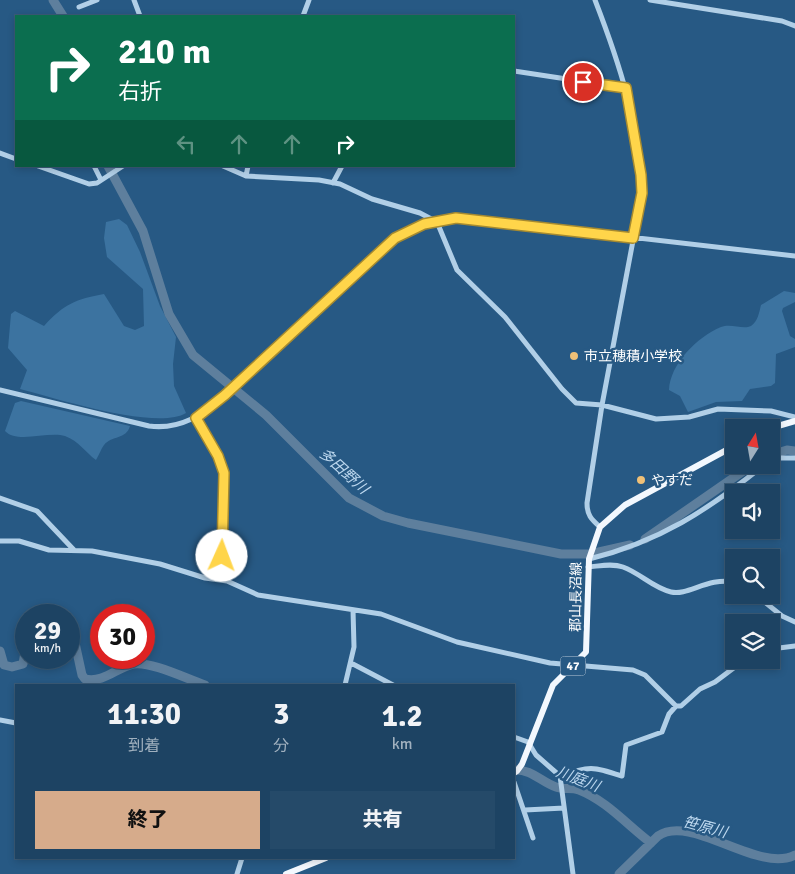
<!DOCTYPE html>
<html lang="ja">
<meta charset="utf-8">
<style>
body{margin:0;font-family:Signika,"Noto Sans JP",sans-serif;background:#254a69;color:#f1f3f6;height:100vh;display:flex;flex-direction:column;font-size:19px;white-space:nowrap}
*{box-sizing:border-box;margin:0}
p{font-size:16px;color:#a0b0be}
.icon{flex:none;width:28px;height:28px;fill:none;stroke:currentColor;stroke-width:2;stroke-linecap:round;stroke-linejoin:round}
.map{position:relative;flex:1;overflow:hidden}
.sheet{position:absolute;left:15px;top:684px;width:500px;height:175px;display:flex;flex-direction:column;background:#1d4363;border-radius:0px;box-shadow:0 2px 8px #0003,0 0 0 1px #3b5c78}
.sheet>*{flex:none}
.hud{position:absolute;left:15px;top:15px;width:500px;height:152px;border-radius:0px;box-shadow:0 2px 8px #0003,0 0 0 1px #3b5c78;background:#0b6e4f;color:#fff;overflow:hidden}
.needle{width:32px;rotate:11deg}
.fabs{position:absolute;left:725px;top:419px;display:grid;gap:10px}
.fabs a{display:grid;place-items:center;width:55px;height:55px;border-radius:0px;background:#1d4363;box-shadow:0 2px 8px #0003,0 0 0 1px #3b5c78;font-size:25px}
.speed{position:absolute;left:15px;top:604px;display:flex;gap:10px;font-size:25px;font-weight:700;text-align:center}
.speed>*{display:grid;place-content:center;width:65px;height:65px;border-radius:50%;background:#1d4363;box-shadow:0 2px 8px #0003,0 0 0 1px #3b5c78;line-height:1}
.speed small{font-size:12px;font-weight:400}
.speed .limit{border:8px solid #d22;background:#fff;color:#111}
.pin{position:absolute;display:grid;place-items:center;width:42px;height:42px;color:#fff;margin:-21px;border:2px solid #fff;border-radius:50%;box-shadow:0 1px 5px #0007}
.me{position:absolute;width:55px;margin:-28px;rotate:2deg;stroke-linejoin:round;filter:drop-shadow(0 0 4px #0008)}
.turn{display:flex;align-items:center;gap:18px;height:105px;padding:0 20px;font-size:22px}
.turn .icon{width:65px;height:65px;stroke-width:2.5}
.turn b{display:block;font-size:35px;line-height:42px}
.lanes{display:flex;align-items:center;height:48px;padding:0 20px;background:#0003;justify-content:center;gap:25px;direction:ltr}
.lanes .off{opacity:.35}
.eta{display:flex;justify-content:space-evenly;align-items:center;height:85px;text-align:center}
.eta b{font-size:30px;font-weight:800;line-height:35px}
.button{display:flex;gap:10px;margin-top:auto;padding:10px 20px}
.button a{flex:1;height:58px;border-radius:0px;background:#d6ab8b;color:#111;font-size:20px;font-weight:800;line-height:58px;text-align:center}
.button a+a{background:#254a69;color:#f1f3f6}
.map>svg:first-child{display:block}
.green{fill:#3c73a0}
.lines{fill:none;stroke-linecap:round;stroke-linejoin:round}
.river{stroke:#5e7f9d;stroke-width:9}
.minor{stroke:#b1cfe7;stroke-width:5}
.major{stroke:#f3f8fe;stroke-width:6}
.route-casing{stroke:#a68a30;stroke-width:12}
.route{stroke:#ffd54a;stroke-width:9}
.poi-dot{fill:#efc077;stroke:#275984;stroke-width:2}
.labels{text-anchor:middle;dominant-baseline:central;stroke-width:5;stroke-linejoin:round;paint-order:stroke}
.shield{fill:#275984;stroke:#becdda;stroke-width:1}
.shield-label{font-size:12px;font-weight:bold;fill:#fff}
.poi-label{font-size:14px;fill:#fff;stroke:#275984;text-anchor:start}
.street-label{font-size:14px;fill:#fff;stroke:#275984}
.water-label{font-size:15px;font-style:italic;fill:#bdd8ef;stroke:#275984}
</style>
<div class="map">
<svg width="795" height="874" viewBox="0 0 795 874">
<rect width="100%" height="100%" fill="#275984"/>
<path class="green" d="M119 219 127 225 140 252 160 306 176 337 173 364 174 386 186 413C157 431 55 398 20 389L27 370 8 348 11 314 15 311 44 326C64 304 76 299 104 294L124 326 135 330 144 326 143 289 107 257 104 238 106 222Z
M784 291 795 293V302L783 308 782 311 790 336 795 339V347L776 354 775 383 771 386 750 389 742 401 716 402 688 412 680 396 669 390C670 364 697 337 721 327 731 323 743 330 751 326 758 321 759 313 761 305Z
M21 401 130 426C126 440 112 435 104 445 101 449 99 455 96 460 85 452 79 441 65 436 48 431 17 444 5 431L15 403Z"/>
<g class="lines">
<path class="river" d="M53 0 63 16
M108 166 143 231 169 314 193 355 266 415 349 498 383 516 408 523 561 554H590L630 545
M771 455 787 450 795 451
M645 539 752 465
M69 635 75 643 82 675 85 679C104 683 116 668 133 664 151 661 187 679 205 685
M0 651 4 665 12 667 23 664 26 646
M514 770C532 769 541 782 556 787 564 790 571 787 579 790 607 801 627 825 651 843
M619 874 658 836C691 813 758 874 795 855"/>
<path class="minor" d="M134 0 140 16
M595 0C619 62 640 126 642 193L602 405 587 503C587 515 591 519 600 527
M650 0 782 21 795 26
M79 7 97 0
M303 16 309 0
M514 71 626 88
M0 153 16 159
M38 166 89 184 97 183 123 166
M94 166 101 180
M223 166 246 176 319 180 340 184 372 199 420 213 437 222 457 270 505 317 562 389 576 403 602 405 656 419 689 417 718 409 771 411 795 417
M246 176 248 166
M333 183 342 166
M0 390 149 426C181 430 202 415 225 395L395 238C419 221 446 216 474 219L795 256
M196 417 218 456 224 473 220 580
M771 461 778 458H795
M0 498 37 511 74 550
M0 541H19L49 550 92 551 160 564 205 578 227 581 258 595 381 614 457 642 550 663 633 670 645 675 676 706
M589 559C659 542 708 510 764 465
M588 567C600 566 612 563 623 567 640 573 653 588 671 592 688 596 708 577 734 582
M756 595 782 616 795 622
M771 649 795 646
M351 663 393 685
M345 685 354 647 353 610
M0 720 16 723
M514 737 528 742 536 755 560 776 573 874
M560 776C591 766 591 766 622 776L626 745 662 732 669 714 676 706H681L700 689 715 682 735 667 757 664 764 660
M514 782 533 838
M525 810 564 808
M237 874 242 858"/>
<path class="major" d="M771 428 795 421
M514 773 517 771 522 764 553 685 586 652 589 559 600 527 625 505 734 446
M286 874 326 858"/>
</g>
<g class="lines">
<g class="route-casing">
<path id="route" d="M222 556 224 473 218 456 196 418 225 395 395 238 424 224 456 218 633 238 642 193 641 175 626 88 583 82"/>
</g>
<use href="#route" class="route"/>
</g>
<g class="poi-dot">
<circle cx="574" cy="356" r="5"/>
<circle cx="641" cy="480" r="5"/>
</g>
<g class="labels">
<rect class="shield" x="560.5" y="656.5" width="25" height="19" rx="4"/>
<g class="shield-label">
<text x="573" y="666">47</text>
</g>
<g class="poi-label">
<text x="584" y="356">市立穂積小学校</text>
<text x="651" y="480">やすだ</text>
</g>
<g class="street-label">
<text transform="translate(576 597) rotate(-89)">郡山長沼線</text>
</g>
<g class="water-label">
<text transform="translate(344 471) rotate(42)">多田野川</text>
<text transform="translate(578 779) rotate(21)">川庭川</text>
<text transform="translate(705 827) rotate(15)">笹原川</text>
</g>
</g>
</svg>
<div class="fabs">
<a><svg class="needle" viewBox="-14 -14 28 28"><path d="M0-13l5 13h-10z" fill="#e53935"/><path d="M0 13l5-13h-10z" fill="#a0b0be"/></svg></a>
<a><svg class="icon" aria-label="sound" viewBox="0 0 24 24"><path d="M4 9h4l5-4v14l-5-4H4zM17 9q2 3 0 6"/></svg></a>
<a><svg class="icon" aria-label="search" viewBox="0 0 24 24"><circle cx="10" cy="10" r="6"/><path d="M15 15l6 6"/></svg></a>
<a><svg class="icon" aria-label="layers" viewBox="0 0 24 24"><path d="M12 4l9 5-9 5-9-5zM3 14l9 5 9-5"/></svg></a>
</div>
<div class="speed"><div>29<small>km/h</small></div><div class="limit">30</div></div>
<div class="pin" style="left:583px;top:82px;background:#d93025"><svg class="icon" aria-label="arrive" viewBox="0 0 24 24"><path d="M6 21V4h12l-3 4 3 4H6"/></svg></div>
<svg class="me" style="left:222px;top:556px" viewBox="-20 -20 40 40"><circle r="19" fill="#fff"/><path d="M0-13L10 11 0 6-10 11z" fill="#ffd54a"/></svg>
<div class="hud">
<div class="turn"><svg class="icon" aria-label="right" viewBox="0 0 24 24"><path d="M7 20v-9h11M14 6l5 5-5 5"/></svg><div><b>210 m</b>右折</div></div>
<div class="lanes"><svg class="icon off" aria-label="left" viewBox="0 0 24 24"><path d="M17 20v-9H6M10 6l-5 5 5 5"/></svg><svg class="icon off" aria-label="ahead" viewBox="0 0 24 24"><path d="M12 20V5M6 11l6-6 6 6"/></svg><svg class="icon off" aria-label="ahead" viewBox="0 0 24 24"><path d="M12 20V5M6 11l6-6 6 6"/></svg><svg class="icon" aria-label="right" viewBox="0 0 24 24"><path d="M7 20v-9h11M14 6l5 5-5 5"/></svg></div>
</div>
<section class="sheet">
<div class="eta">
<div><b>11:30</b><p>到着</p></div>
<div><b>3</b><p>分</p></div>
<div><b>1.2</b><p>km</p></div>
</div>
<div class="button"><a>終了</a><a>共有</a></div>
</section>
</div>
